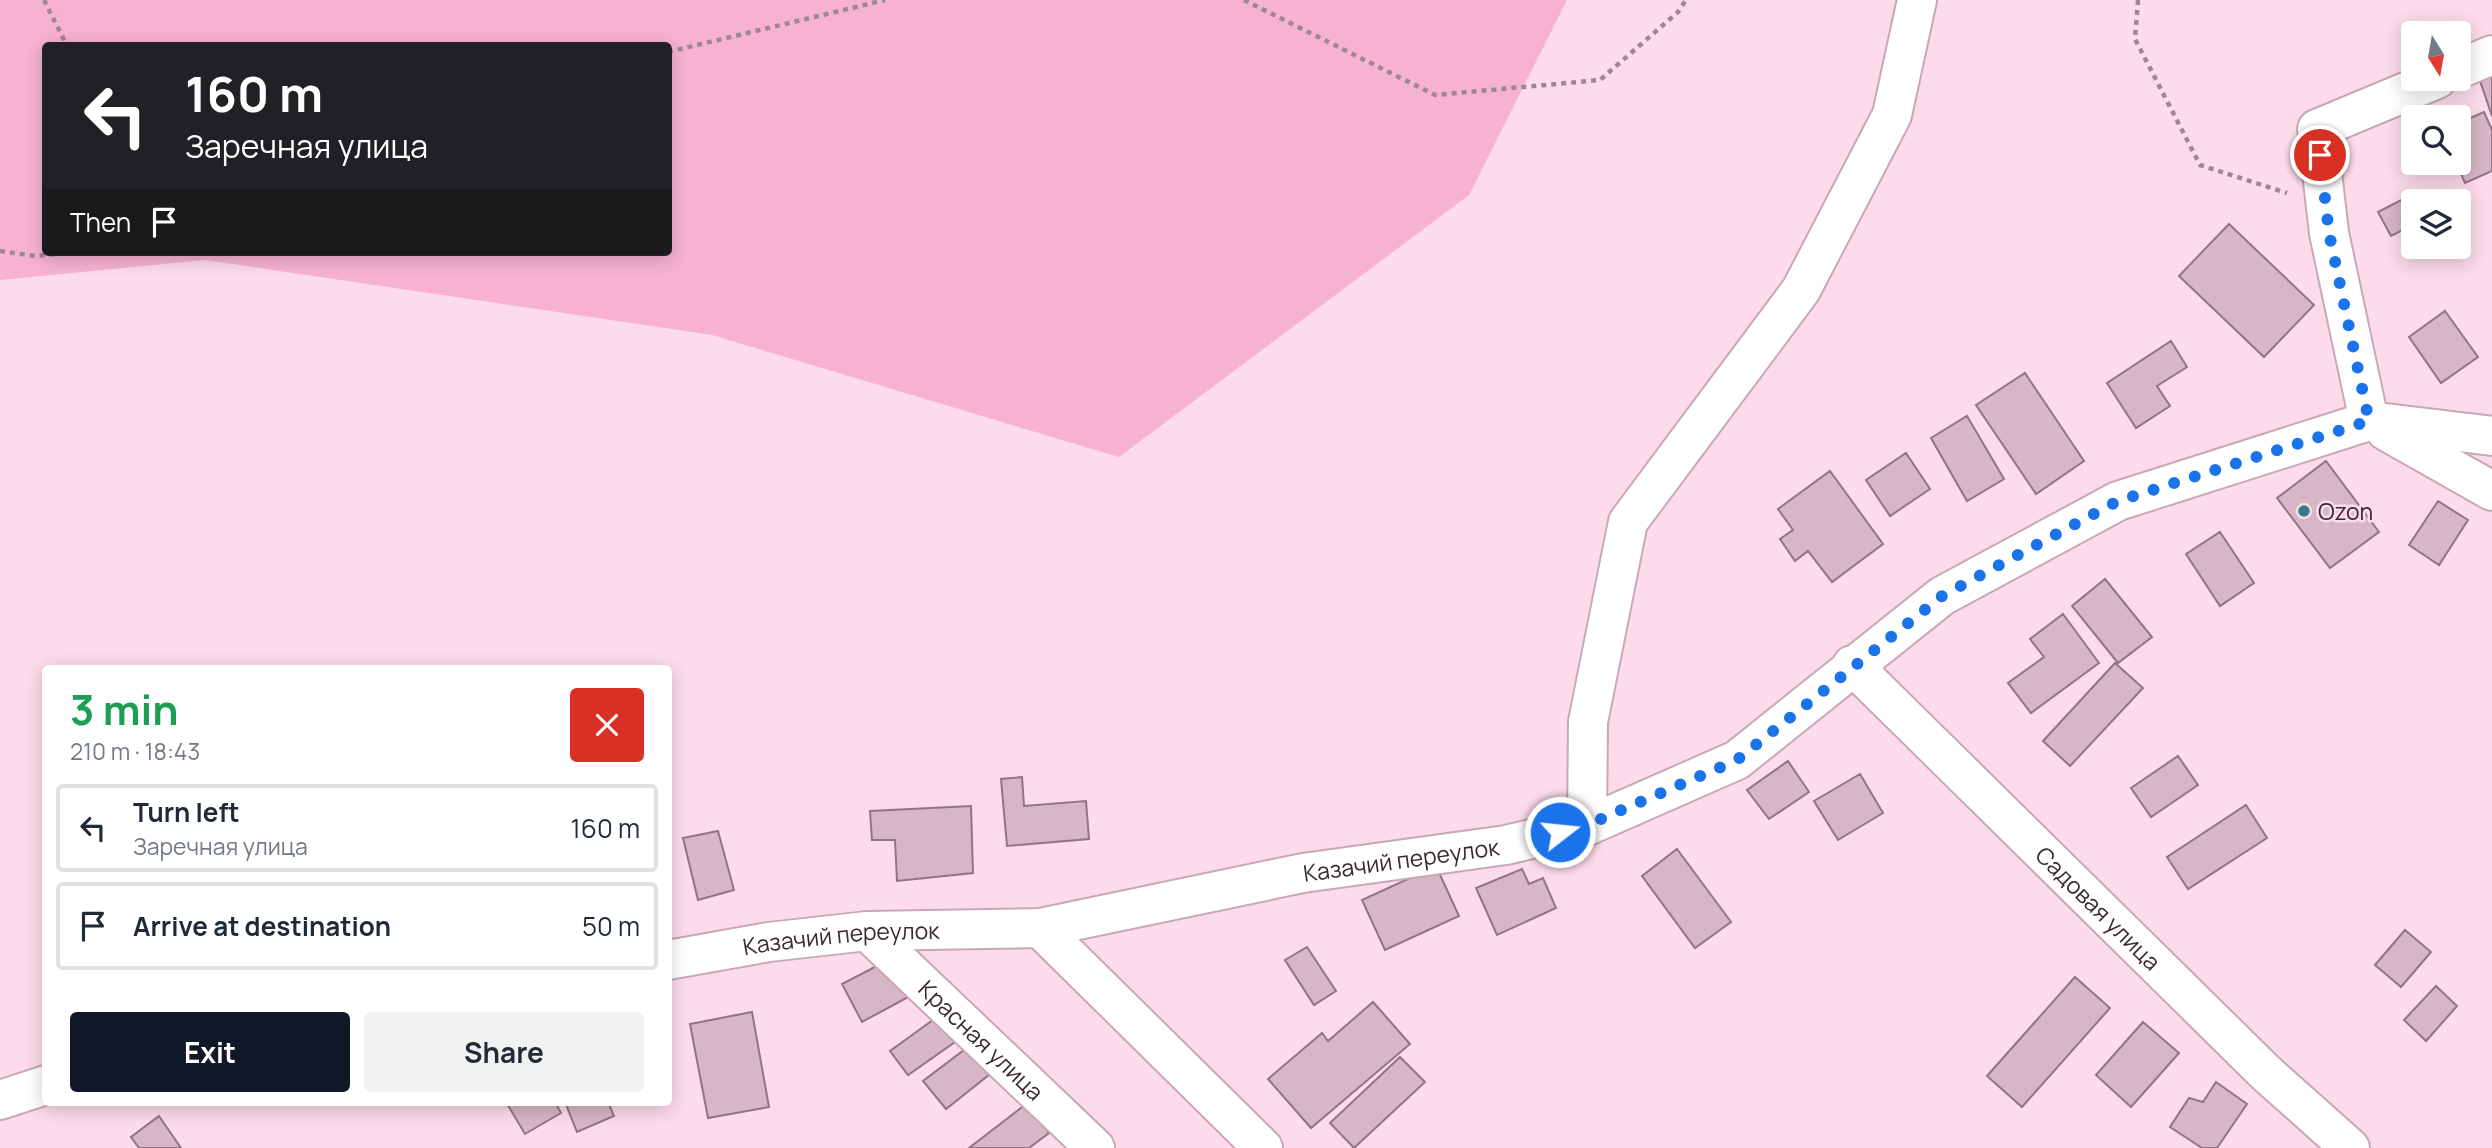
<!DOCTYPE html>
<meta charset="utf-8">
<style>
body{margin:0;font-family:Manrope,sans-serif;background:#f2f2f3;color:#1f2937;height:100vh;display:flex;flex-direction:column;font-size:26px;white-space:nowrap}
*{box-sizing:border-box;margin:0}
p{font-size:23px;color:#747a83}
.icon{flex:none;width:38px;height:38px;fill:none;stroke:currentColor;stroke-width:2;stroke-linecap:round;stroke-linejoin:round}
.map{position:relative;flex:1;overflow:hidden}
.details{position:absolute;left:42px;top:665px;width:630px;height:441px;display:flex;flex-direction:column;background:#fff;border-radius:7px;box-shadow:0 4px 18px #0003}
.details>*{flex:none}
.banner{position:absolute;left:42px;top:42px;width:630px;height:214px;border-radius:7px;box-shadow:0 4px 18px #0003;background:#202124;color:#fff;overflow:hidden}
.needle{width:46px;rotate:169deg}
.tools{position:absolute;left:2401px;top:21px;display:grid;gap:14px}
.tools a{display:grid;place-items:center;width:70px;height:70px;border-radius:7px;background:#fff;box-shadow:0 4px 18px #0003;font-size:35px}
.pin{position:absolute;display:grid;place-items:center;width:60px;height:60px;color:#fff;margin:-30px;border:4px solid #fff;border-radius:50%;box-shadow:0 2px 7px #0007}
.me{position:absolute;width:77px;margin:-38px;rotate:74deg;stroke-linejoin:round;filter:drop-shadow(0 0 5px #0008)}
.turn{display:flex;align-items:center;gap:24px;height:147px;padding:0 28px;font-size:32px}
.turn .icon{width:91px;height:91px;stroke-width:2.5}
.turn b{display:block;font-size:49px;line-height:60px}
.then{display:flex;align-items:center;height:66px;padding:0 28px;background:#0003;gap:14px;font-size:26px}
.round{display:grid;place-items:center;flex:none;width:74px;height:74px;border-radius:7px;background:#f2f2f3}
.summary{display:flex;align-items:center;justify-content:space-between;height:119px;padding:0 28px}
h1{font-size:42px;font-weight:700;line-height:52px;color:#1e9e55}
.action{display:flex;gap:14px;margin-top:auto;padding:14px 28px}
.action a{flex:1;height:80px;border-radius:7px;background:#111827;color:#fff;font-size:28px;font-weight:700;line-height:80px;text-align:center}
.action a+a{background:#f2f2f3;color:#1f2937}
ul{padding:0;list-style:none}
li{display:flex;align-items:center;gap:21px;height:88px;margin:0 14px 10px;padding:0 14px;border:4px solid #e0e1e3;border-radius:7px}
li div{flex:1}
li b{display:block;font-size:26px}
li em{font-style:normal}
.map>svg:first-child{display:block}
.green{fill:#f7b2d2;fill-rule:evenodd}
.building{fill:#d8b6c5;stroke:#937482;stroke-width:2}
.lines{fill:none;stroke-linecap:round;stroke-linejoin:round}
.street-casing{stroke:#c9a8b6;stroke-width:42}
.path{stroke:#9f8792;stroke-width:4.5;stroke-dasharray:5 5;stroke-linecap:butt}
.street{stroke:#fff;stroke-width:38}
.route{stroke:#1a73e8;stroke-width:12;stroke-dasharray:0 21.6}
.poi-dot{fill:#367e82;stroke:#fddbea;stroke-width:2.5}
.labels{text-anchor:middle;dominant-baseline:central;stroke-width:5;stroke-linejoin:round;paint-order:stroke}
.poi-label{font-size:23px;fill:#372a30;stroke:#fddbea;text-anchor:start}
.street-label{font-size:23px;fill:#372a30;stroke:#fddbea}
</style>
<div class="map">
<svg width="2492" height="1148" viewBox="0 0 2492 1148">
<rect width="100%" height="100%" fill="#fddbea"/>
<path class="green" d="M0 0H1567L1469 195 1119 457 712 335 205 260 0 280ZM46 46H668V252H46Z"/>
<path class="building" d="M2492 70V116L2478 75Z
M2484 112 2492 130V171L2465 183 2456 163H2459V123Z
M2413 194 2417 201H2413V225L2391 236 2378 212Z
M2229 224 2314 305 2264 357 2179 276Z
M2445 311 2478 357 2441 383 2409 337Z
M2171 341 2187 367 2157 386 2170 406 2136 428 2107 383Z
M2025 373 2084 461 2036 494 1976 405Z
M1967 416 2004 479 1967 501 1931 438Z
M1906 453 1930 489 1890 516 1866 480Z
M2326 461 2379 532 2330 568 2277 498Z
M1830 471 1883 544 1832 582 1808 551 1795 561 1780 539 1793 530 1778 509Z
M2438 501 2468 520 2439 565 2409 545Z
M2220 532 2254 583 2220 606 2186 554Z
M2105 579 2152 637 2118 663 2072 606Z
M2063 614 2099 663 2031 713 2008 683 2044 657 2030 639Z
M2115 663 2143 688 2070 766 2043 741Z
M2178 756 2198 785 2151 817 2131 788Z
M1788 761 1809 792 1769 819 1747 790Z
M1860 774 1883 813 1838 840 1814 801Z
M1022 777 1024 806 1086 801 1089 839 1007 846 1001 779Z
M2246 805 2267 838 2188 889 2167 857Z
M971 806 973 873 897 881 895 840H872L870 811Z
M718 831 734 890 698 900 683 838Z
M1677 849 1731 922 1695 948 1642 876Z
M1436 866 1459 916 1385 950 1362 900Z
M1522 869 1529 884 1543 878 1556 908 1497 935 1476 888Z
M2405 930 2431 952 2401 987 2375 965Z
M1307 947 1336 991 1314 1005 1285 960Z
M890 959 910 996 862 1022 842 984Z
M2075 977 2110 1008 2022 1107 1987 1076Z
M2436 986 2457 1006 2426 1041 2404 1020Z
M1373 1002 1410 1044 1311 1128 1268 1079 1322 1033 1328 1041Z
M752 1012 769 1107 708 1118 690 1024Z
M937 1017 955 1042 908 1075 890 1051Z
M2143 1022 2179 1053 2131 1107 2096 1075Z
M968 1047 990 1074 946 1109 923 1081Z
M1400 1057 1425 1082 1354 1148 1330 1123Z
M2216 1082 2247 1104 2217 1148H2202L2170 1127 2189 1098 2203 1102Z
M506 1102H555L561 1113 525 1134Z
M565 1102H608L614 1116 577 1132Z
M1026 1104 1049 1133 1029 1148H969Z
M159 1116 181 1148H139L131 1137Z"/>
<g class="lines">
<g class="street-casing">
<g id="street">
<path d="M2459 69 2492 55"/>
<path d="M2369 421 2329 233 2317 129 2437 79"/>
<path d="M2386 431 2492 491"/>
<path id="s1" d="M1852 665 2266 1073 2350 1148"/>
<path d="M1587 826 1588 722 1628 522 1801 290 1892 115 1917 0"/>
<path d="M1040 928 1263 1148"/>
<path id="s2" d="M867 931 1095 1148"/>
<path id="s3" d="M668 960 769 942 867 931 1040 928 1303 873 1506 845 1587 826 1737 760 1942 596 2118 501 2369 421 2492 436"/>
<path d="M0 1100 46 1085"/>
</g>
</g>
<path class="path" d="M44 0 67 46
M1244 0 1435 95 1600 80 1678 12 1686 0
M2138 0 2135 39 2200 165 2287 193
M668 52 885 0
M0 251 35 256 81 252"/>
<use href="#street" class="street"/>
</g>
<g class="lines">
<path class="route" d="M1560 832 1587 825 1737 760 1942 596 2118 501 2369 421 2329 233 2320 155"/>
</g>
<circle class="poi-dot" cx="2304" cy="511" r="7"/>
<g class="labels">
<g class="poi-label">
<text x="2318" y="511">Ozon</text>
</g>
<g class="street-label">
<text stroke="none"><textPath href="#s3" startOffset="742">Казачий переулок</textPath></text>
<text stroke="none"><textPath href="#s1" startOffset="346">Садовая улица</textPath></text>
<text stroke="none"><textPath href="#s3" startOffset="175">Казачий переулок</textPath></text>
<text stroke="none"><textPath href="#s2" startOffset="158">Красная улица</textPath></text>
</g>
</g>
</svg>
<div class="tools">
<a><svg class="needle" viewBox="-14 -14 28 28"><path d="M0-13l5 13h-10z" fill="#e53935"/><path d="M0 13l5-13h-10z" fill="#747a83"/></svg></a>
<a><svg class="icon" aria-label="search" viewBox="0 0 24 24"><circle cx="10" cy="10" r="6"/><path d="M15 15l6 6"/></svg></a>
<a><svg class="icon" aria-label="layers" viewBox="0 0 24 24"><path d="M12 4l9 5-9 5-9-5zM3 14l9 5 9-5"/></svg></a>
</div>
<div class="pin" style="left:2320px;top:155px;background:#d93025"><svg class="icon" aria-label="arrive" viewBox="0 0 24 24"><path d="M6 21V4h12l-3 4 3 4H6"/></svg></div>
<svg class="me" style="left:1560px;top:832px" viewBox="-20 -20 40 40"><circle r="17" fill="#1a73e8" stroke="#fff" stroke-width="3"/><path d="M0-11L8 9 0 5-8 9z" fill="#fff"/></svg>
<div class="banner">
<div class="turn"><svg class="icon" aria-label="left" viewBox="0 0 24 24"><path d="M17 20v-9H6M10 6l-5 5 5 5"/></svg><div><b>160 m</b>Заречная улица</div></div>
<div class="then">Then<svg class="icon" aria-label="arrive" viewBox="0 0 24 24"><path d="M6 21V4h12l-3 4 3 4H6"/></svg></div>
</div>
<section class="details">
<div class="summary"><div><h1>3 min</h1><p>210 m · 18:43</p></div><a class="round" style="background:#d93025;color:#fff"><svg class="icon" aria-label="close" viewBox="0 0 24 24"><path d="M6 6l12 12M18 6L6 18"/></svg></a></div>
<ul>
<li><svg class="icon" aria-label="left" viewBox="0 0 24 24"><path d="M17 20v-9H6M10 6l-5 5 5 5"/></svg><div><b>Turn left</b><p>Заречная улица</p></div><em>160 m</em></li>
<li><svg class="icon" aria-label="arrive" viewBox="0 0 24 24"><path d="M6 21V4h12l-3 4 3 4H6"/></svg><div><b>Arrive at destination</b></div><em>50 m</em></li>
</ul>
<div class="action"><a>Exit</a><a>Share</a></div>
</section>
</div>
